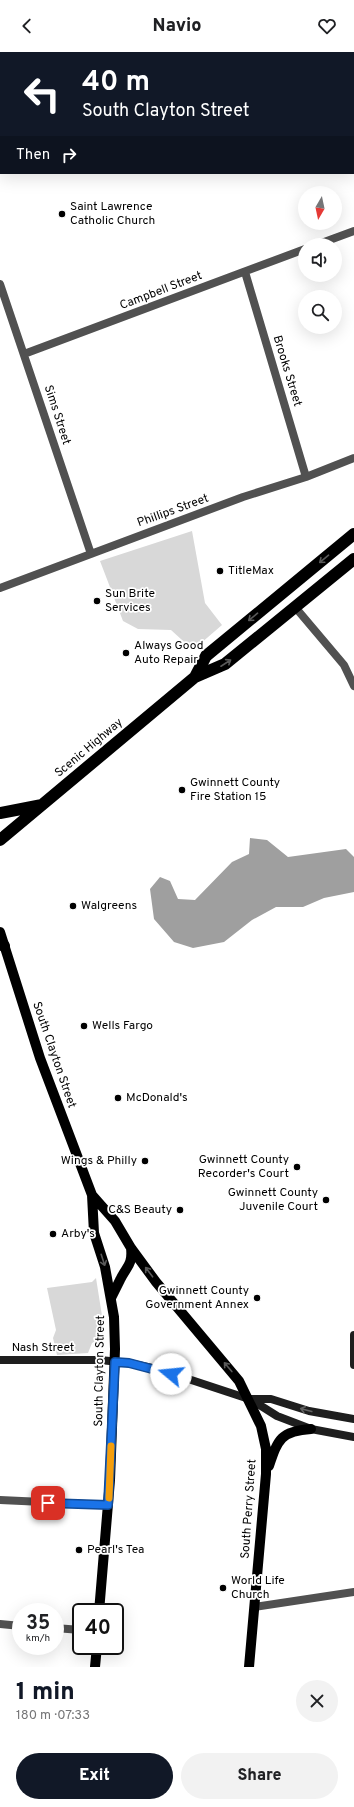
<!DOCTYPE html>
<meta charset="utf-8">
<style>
body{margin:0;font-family:Overpass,sans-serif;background:#f2f2f2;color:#202124;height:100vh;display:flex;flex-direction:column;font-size:15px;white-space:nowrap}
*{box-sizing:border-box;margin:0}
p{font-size:13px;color:#757577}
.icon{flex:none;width:22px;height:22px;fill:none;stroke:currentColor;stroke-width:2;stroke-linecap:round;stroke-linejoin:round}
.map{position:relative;height:1615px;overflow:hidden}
.drawer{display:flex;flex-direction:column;background:#fff;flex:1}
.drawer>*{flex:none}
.guide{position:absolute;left:0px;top:0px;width:354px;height:122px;box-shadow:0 4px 16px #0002;background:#111827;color:#fff;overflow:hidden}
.needle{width:26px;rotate:189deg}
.buttons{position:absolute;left:298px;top:134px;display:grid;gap:8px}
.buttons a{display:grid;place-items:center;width:44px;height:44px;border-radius:50%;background:#fff;box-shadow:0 4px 16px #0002;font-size:20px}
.speed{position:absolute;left:12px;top:1551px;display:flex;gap:8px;font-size:20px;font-weight:700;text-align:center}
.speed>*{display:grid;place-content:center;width:52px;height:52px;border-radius:50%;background:#fff;box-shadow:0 4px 16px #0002;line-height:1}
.speed small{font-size:10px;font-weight:400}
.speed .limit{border:2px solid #111;border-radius:6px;background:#fff;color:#111}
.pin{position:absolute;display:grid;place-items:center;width:34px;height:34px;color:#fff;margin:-17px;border-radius:8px;box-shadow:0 2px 6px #0006}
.me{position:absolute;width:44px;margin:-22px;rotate:287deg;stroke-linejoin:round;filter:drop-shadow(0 0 3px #0008)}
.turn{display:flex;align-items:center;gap:14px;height:84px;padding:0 16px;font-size:18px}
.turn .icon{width:52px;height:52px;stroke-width:2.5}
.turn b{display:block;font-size:28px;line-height:34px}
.then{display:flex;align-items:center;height:38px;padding:0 16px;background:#0003;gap:8px;font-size:15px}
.round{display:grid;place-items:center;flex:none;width:42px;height:42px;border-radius:21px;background:#f2f2f2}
.overview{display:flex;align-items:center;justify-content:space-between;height:68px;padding:0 16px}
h1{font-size:24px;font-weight:800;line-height:30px;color:#111827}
.primary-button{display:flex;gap:8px;margin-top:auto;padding:8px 16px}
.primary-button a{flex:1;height:46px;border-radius:24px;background:#111827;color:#fff;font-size:16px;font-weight:800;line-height:46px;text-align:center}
.primary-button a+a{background:#f2f2f2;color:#202124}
header{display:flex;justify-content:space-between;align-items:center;height:52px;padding:0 16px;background:#fff;font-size:18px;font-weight:800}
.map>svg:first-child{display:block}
.green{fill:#d8d8d8}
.water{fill:#9f9f9f}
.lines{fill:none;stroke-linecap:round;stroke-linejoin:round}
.street{stroke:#515151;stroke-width:8}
.secondary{stroke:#1e1e1e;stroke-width:8}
.primary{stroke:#000;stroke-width:10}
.highway{stroke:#000;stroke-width:12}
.oneway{stroke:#595959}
.oneway2{stroke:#626262}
.route-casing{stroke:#114b97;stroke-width:10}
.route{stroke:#1a73e8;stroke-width:7}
.slow{stroke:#f59e0b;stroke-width:7}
.poi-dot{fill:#000;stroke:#fff;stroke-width:1.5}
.labels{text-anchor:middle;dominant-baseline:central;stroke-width:3.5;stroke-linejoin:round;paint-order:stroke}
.poi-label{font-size:12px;fill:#000;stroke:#fff;text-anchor:start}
.street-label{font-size:12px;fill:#000;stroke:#fff}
</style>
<header><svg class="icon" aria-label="back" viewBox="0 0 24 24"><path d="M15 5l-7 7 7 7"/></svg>Navio<svg class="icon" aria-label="heart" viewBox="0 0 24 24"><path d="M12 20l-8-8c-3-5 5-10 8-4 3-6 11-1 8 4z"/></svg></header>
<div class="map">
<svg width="354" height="1615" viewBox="0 0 354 1615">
<rect width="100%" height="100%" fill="#fff"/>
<path class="green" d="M292 0H354V6L353 1H290Z
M192 479 205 551 222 573 193 598 171 578 138 577 123 569 100 509Z
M96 1226 103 1270V1285L92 1291 88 1301 57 1303 53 1286 56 1278 47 1236 92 1230Z"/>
<path class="water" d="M250 786 267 788 288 805 346 797 354 805V840L324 846 303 855H276L252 868 224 890 193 896 174 890 154 867 150 837 160 825 170 829 178 847 195 848 232 810 249 802Z"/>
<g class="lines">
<path class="street" d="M316 193 354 179
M245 220 306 425
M0 232 91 502
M24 302 305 197
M0 536 243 445 306 425 354 406
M295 555 344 613 354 634
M0 1448 108 1453
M254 1555 354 1540
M0 1572 21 1574
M55 1576 81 1578"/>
<path class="secondary" d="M354 1283V1313
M0 1308H100L129 1311 161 1318 249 1347H271L309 1359 354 1367
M250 1347 277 1364 311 1377 354 1385"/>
<path class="primary" d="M0 880 40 1006 92 1143 94 1181 105 1215 114 1265 115 1297 110 1428 99 1560
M92 1143 115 1169 131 1196 156 1230 239 1329 261 1374 266 1397V1422L249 1615
M111 1246C114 1240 117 1234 120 1228 126 1215 133 1213 131 1196
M269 1414C278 1387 281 1379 311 1377
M95 1615 97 1594"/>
<path class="highway" d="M195 625 206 604 354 482
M0 761 42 753
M0 788 195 625 225 612 354 507
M0 889 4 894"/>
</g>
<defs><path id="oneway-shaft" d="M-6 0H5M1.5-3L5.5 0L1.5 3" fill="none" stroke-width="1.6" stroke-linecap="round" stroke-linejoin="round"/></defs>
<g class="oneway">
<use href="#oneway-shaft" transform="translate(324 507) rotate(140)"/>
<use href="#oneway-shaft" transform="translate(253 565) rotate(140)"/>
<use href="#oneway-shaft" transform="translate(226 611) rotate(-33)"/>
<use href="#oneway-shaft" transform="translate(103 1208) rotate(72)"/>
<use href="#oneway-shaft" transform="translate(149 1220) rotate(-127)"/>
<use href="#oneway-shaft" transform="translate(228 1315) rotate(-130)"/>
</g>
<use class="oneway2" href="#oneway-shaft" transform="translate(306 1358) rotate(-165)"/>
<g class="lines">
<g class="route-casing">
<path id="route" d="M48 1451 108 1453 115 1310 129 1311 171 1322"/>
</g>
<use href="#route" class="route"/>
<path class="slow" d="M109 1446 111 1394"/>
</g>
<g class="poi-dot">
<circle cx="62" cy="162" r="4"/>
<circle cx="220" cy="519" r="4"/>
<circle cx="97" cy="549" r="4"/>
<circle cx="126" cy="601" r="4"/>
<circle cx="182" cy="738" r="4"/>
<circle cx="73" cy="854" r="4"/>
<circle cx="84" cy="974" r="4"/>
<circle cx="118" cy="1046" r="4"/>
<circle cx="145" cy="1109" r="4"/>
<circle cx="297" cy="1115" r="4"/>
<circle cx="326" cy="1148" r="4"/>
<circle cx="180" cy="1158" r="4"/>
<circle cx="53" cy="1182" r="4"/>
<circle cx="257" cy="1246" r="4"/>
<circle cx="79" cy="1498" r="4"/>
<circle cx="223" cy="1536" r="4"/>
</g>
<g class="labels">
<g class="poi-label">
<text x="70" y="155">Saint Lawrence<tspan x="70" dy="14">Catholic Church</tspan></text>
<text x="228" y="519">TitleMax</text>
<text x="105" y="542">Sun Brite<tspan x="105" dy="14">Services</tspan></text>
<text x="134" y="594">Always Good<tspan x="134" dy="14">Auto Repair</tspan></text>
<text x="190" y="731">Gwinnett County<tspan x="190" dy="14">Fire Station 15</tspan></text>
<text x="81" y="854">Walgreens</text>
<text x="92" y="974">Wells Fargo</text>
<text x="126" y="1046">McDonald's</text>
<text x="289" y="1108" text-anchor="end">Gwinnett County<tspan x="289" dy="14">Recorder's Court</tspan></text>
<text x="137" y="1109" text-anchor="end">Wings &amp; Philly</text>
<text x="318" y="1141" text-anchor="end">Gwinnett County<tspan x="318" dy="14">Juvenile Court</tspan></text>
<text x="172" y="1158" text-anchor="end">C&amp;S Beauty</text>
<text x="61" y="1182">Arby's</text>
<text x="249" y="1239" text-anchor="end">Gwinnett County<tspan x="249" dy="14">Government Annex</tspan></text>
<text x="87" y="1498">Pearl's Tea</text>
<text x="231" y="1529">World Life<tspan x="231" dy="14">Church</tspan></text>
</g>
<g class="street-label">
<text transform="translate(161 239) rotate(-21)">Campbell Street</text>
<text transform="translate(287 319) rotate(73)">Brooks Street</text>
<text transform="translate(57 363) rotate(72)">Sims Street</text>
<text transform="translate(173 459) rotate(-20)">Phillips Street</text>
<text transform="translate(89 696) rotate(-40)">Scenic Highway</text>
<text transform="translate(54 1003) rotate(71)">South Clayton Street</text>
<text x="43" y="1296">Nash Street</text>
<text transform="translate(100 1319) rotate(-89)">South Clayton Street</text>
<text transform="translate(249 1457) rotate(-86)">South Perry Street</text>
</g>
</g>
</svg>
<div class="buttons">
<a><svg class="needle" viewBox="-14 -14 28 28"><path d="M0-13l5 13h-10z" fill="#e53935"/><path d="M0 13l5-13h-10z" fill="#757577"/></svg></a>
<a><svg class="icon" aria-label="sound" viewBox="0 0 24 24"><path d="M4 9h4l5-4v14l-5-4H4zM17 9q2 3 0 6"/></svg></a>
<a><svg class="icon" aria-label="search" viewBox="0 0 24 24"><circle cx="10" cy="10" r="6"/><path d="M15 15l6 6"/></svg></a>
</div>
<div class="speed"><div>35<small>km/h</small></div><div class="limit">40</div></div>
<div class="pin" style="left:48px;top:1451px;background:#d93025"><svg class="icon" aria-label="arrive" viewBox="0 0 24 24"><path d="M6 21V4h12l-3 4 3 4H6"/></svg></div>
<svg class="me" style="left:171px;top:1322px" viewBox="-20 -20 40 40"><circle r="19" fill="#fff"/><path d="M0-13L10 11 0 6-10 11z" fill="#1a73e8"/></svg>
<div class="guide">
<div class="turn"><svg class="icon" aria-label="left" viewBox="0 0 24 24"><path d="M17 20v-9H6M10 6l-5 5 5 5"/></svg><div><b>40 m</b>South Clayton Street</div></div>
<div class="then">Then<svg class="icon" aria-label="right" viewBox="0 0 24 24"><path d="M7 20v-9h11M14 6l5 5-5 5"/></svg></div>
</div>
</div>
<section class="drawer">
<div class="overview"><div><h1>1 min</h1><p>180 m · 07:33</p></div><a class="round"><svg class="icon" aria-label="close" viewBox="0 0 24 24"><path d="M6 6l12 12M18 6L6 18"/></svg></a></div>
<div class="primary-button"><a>Exit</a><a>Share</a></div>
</section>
